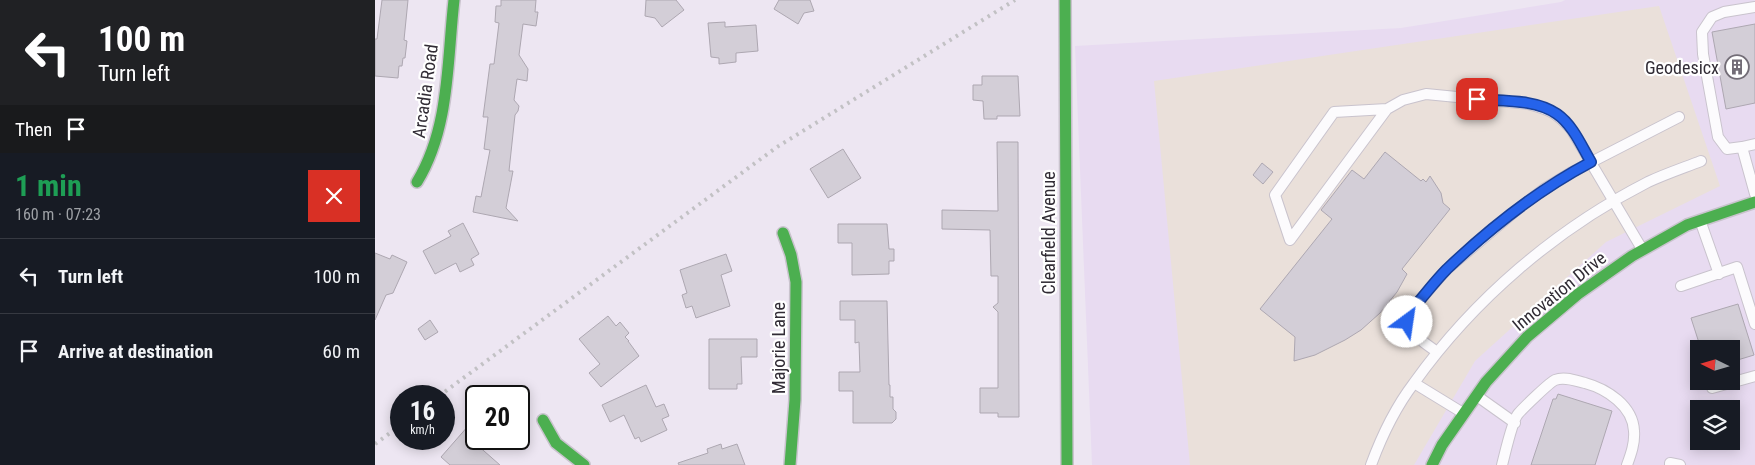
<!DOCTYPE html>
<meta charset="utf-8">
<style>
body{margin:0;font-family:"Roboto Condensed",sans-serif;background:#20242c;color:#f1f3f6;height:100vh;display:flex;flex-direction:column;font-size:19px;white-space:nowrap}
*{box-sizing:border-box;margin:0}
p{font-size:16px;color:#9ea1a6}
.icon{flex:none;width:28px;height:28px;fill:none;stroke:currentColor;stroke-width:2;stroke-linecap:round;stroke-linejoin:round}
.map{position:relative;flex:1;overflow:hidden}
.sheet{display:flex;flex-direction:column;background:#171b24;width:375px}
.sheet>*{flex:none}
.guide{background:#202124;color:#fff;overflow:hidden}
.needle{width:32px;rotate:275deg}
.fabs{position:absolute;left:1315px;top:340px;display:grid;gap:10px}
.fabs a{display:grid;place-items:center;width:50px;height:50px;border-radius:0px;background:#171b24;box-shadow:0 2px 12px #0003;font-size:25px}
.speed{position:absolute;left:15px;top:385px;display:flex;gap:10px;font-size:25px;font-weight:700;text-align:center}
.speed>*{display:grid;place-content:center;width:65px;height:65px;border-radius:50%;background:#171b24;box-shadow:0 2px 12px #0003;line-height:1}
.speed small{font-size:12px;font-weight:400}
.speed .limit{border:2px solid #111;border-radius:8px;background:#fff;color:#111}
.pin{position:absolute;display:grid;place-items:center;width:42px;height:42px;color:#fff;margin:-21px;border-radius:10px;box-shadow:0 2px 8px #0006}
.me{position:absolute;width:55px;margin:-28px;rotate:31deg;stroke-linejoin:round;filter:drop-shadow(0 0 4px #0008)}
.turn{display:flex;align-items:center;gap:18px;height:105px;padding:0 15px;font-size:22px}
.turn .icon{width:65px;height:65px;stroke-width:2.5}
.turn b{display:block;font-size:35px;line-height:42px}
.then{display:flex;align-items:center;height:48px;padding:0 15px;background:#0003;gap:10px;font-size:19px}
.round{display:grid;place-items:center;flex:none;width:52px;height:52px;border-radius:0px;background:#20242c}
.summary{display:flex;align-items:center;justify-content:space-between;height:85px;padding:0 15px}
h1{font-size:30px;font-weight:700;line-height:38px;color:#1e9e55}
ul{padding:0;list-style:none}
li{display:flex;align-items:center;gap:15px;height:75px;padding:0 15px;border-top:1px solid #363941}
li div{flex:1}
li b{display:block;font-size:19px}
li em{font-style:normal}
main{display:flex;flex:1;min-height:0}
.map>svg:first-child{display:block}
.built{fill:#e8dbf1;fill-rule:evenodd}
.education{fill:#eae0da}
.building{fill:#d3ced7;stroke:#ada7b1}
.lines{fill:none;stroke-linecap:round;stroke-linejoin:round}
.lane-casing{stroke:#c9c3cd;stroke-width:12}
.fast-casing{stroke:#c9c3cd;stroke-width:14}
.lane{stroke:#fcfbfd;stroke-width:10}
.fast{stroke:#4caf50;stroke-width:11}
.rail{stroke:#c2c1c4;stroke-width:4;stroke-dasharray:2.5 5;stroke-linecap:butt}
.route-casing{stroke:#184099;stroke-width:12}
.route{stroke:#2563eb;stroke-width:9}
.labels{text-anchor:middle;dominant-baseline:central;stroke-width:4.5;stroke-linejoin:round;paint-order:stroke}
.poi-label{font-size:18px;fill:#312c35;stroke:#fff;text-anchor:end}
.street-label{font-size:18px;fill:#312c35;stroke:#fff}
</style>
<main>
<section class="sheet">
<div class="guide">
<div class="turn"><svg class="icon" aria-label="left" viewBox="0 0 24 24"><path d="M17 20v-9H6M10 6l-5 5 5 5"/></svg><div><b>100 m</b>Turn left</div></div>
<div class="then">Then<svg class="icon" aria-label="arrive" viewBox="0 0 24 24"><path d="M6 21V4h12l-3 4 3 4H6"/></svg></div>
</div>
<div class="summary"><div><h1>1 min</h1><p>160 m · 07:23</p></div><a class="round" style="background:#d93025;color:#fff"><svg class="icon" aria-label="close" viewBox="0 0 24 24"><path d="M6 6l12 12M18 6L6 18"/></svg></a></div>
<ul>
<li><svg class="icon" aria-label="left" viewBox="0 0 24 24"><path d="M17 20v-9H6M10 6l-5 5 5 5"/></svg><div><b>Turn left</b></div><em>100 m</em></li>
<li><svg class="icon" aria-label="arrive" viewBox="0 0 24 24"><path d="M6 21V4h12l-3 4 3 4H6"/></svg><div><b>Arrive at destination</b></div><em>60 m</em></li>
</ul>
</section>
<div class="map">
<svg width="1380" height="465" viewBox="0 0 1380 465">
<rect width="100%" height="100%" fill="#ede6f2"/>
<path class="built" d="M1190 0H1380V465H717L700 46 1026 28 1186 2ZM1324 349H1356V381H1324ZM1324 409H1356V441H1324Z"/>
<path class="education" d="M1284 6 1345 186 1231 242 1100 361 1039 465H815L779 81Z"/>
<path class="building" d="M7 0H33L29 40 32 41 30 58H28L27 66H24L23 78 0 76V39H2Z
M126 0H161L160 12H163L161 26 148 24 144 55 153 69 152 81 142 79 139 100 144 106 143 111 140 115 134 171H138L131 208 143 221 98 212 101 196 106 197 115 150 109 149 113 117H108L115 64H119L124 23 120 22 121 6H126Z
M271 0H301L309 10 287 27 280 18 270 16Z
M404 0H435L439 11 429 13 423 24 399 9Z
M350 22V27L381 25 383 51 361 53V62L344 64V58L336 57 333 23Z
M1380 24V103L1351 109 1337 32Z
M607 76H643L645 116H622V119H609L608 101 598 100V85H607Z
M622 142H643L644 417H623V413H605V388H623V312L618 307 623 303V276H616L615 230 567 229V210L623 211Z
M468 149 486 178 453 198 435 169Z
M1010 152 1046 181 1048 179 1051 182 1055 176 1066 193 1068 203 1075 209 1027 269 1032 274 1022 292 1005 313 986 330 970 340 940 355 919 361 920 337 885 309 957 219 946 210 977 170 989 179Z
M887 163 898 172 888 184 878 175Z
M88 223 104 254 96 259 99 265 85 272 81 263 60 274 48 251 76 236 73 231Z
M463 224H512L514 249H519V261H514V274L477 275V243H463Z
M0 253 15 259 17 255 32 262 18 293 11 295 0 320Z
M351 254 357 271 346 275 355 306 321 318 317 306 311 308 307 295 312 293 305 270Z
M465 301H512L514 385H515V397H518V409L521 412V419L517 423H478V391H464V372H485L484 342 480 343V320H465Z
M1363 304 1379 355 1356 362V349H1326L1316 318Z
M233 316 241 326 245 322 254 333 250 337 254 341H253L264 356 226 387 214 373 225 364 204 339Z
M55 320 63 332 50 340 43 329Z
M334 339H382V357H366L367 384H362V389H334Z
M271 385 281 407 289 404 294 416 287 419 292 430 266 442 264 437 260 439 249 415 235 422 227 405Z
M1183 394 1237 411 1220 465H1156L1178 399H1181Z
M101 417V444L125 465H75L66 457Z
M346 444 347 449 362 444 370 465H304L303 463 333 453 332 449Z"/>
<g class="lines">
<g class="lane-casing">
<path id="lane" d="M1380 7 1349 12 1337 17 1327 32 1328 54 1343 137 1352 149 1367 147 1380 194
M1012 109 959 112 900 195 915 240 1012 109 1028 100 1051 94 1153 104C1175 110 1181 112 1196 129L1267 249
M1367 147 1380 144
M1326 223 1344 274
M1306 286 1362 267 1380 324
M1062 352C1049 342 1031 333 1032 315L1071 270 1144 208 1169 189 1197 172 1304 117
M1039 383C1099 299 1181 229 1273 182 1290 174 1308 168 1326 161
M1337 388 1380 376
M1102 396 1140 423
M996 465C1007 435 1020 408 1039 383L1088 413
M1127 465C1130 454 1137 421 1143 414 1148 408 1175 382 1180 380 1190 376 1201 381 1210 383 1232 389 1258 406 1259 431 1260 443 1256 454 1252 465
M1295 465V463L1305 465"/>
</g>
<g class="fast-casing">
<path id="fast" d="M690 0 692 465
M42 182C75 128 72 61 79 0
M408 233 416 255 421 282 420 400 415 465
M168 420 181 443 209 465
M1057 465 1067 445 1111 382 1152 337 1203 294 1257 256 1312 225 1380 202"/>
</g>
<use href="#lane" class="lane"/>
<use href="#fast" class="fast"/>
<path class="rail" d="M64 396 402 147 640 0
M0 444 26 425"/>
</g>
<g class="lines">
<g class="route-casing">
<path id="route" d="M1032 322V315C1046 300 1058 283 1072 269 1115 228 1163 190 1216 162 1207 147 1198 125 1182 114 1161 99 1127 101 1102 99"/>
</g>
<use href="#route" class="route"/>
</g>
<defs>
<g id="building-ring" transform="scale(1.25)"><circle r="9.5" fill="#fff" stroke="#736d77" stroke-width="1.5"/><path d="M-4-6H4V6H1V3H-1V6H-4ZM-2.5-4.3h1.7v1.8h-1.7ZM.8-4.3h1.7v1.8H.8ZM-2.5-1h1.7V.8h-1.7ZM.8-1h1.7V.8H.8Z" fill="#736d77"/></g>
</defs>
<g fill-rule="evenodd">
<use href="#building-ring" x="1362" y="67"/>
</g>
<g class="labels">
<g class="poi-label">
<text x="1344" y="67">Geodesicx</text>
</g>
<g class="street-label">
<text transform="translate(50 91) rotate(-82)">Arcadia Road</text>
<text transform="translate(673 233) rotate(-90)">Clearfield Avenue</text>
<text transform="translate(1184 291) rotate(-39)">Innovation Drive</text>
<text transform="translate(403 348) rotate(-90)">Majorie Lane</text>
</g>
</g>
</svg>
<div class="fabs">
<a><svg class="needle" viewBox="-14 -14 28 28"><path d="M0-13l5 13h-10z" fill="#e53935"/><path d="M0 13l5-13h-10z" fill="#9ea1a6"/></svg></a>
<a><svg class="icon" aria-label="layers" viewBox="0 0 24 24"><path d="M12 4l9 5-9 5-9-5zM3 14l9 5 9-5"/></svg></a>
</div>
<div class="speed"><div>16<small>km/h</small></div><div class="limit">20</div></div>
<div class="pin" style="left:1102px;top:99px;background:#d93025"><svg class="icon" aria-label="arrive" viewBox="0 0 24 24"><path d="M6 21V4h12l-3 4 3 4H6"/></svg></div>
<svg class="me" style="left:1032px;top:322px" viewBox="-20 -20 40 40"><circle r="19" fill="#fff"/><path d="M0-13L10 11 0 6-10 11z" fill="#2563eb"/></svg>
</div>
</main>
